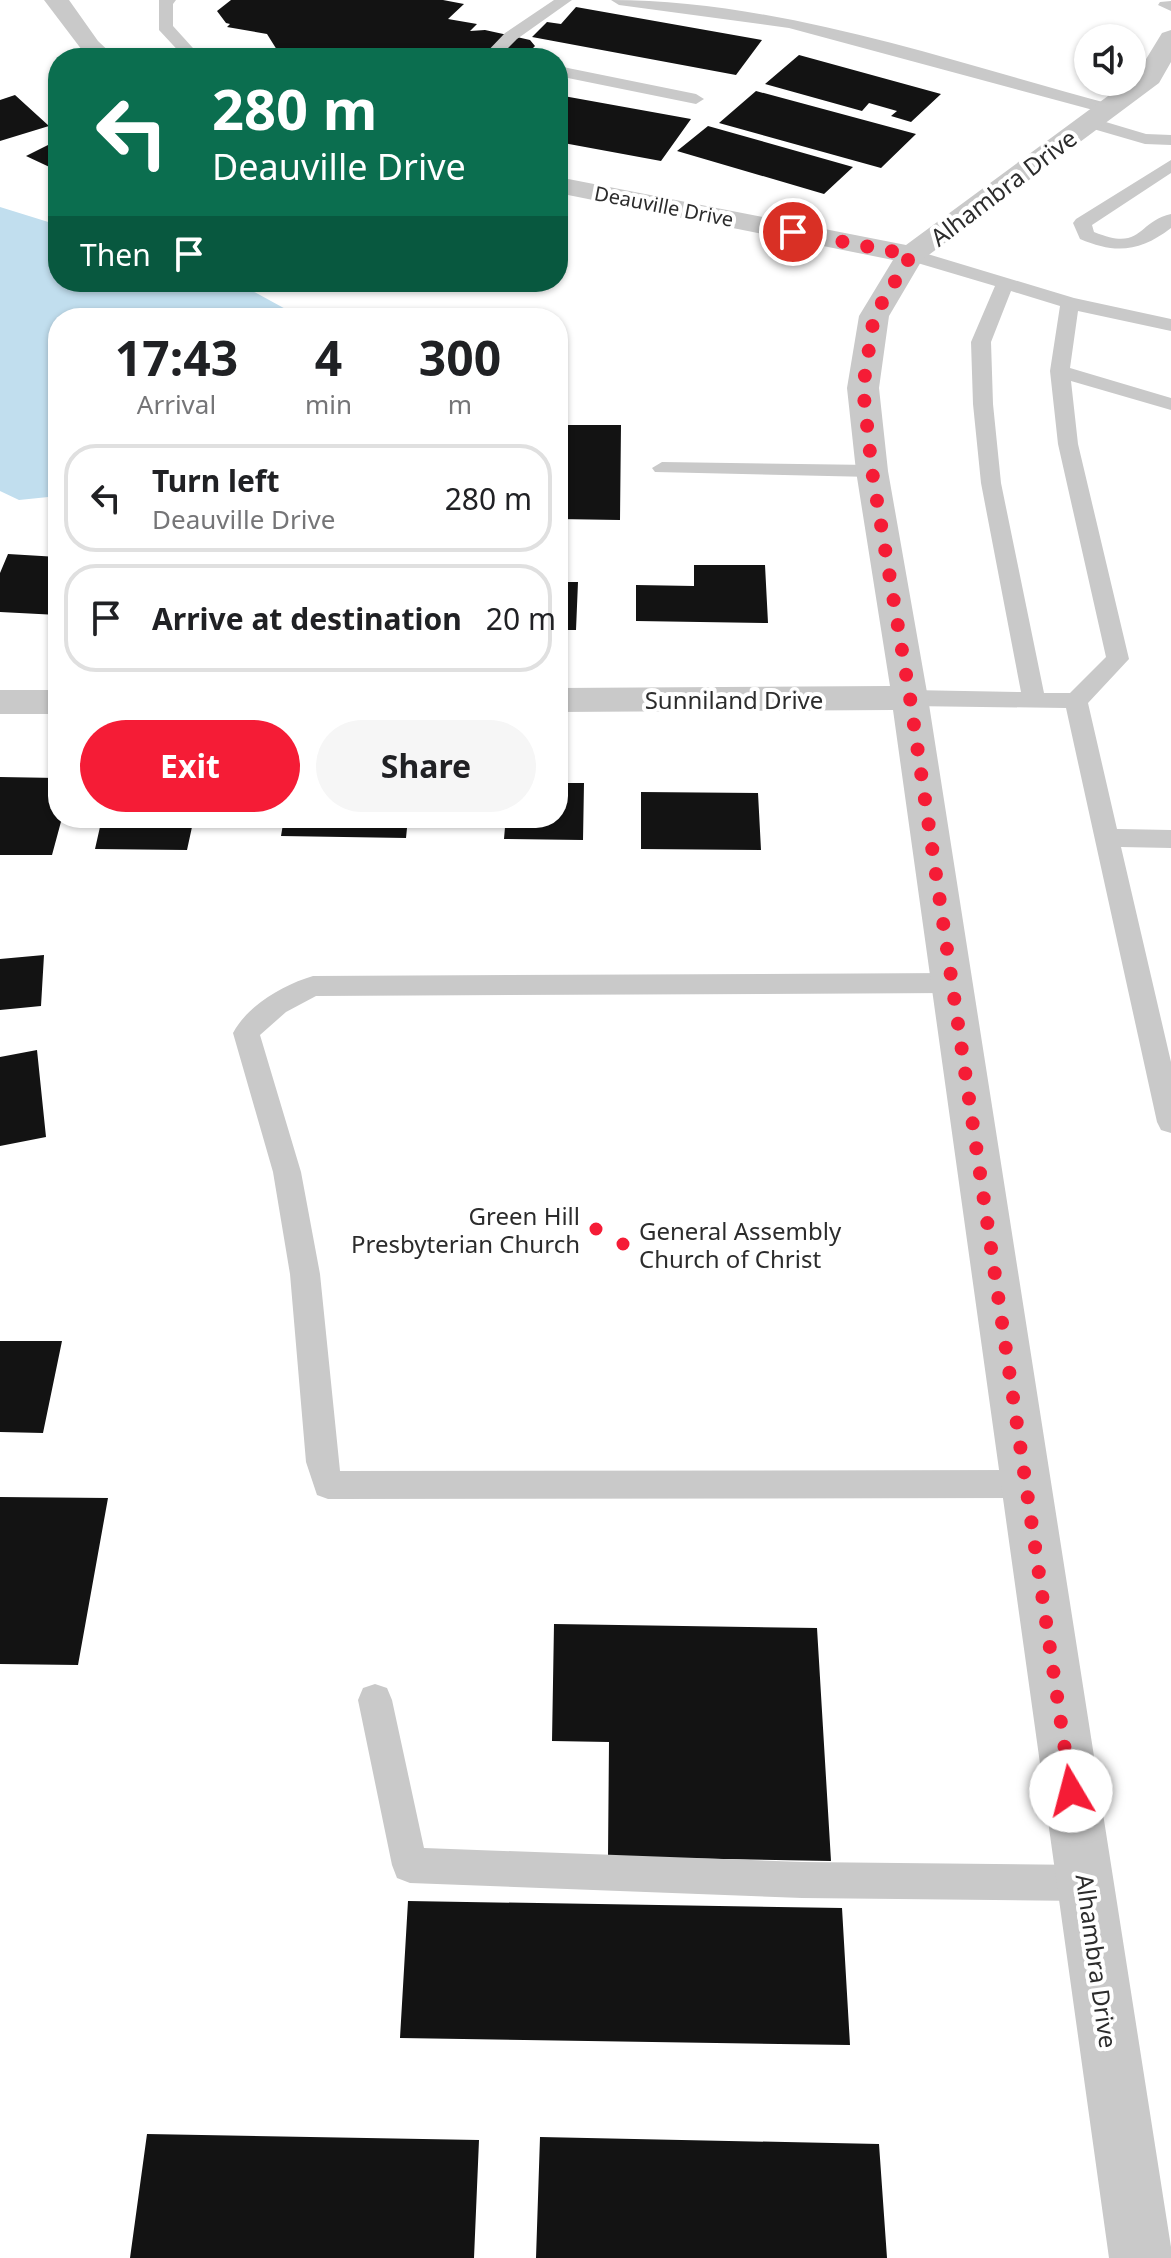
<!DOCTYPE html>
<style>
body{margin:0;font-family:"Noto Sans",sans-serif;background:#f6f6f6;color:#202124;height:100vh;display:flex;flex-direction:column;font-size:30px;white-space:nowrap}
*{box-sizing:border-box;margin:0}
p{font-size:26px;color:#757577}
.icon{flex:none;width:44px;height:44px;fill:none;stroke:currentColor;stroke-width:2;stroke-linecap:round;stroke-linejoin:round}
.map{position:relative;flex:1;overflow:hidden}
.drawer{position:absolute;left:48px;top:308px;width:520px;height:520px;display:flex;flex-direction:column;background:#fff;border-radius:32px;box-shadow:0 2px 6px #0004}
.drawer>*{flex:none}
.banner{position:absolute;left:48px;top:48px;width:520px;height:244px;border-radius:32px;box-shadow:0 2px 6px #0004;background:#0b6e4f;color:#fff;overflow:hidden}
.buttons{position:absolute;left:1074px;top:24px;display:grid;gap:16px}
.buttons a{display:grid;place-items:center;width:72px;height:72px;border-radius:50%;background:#fff;box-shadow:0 2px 6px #0004;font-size:40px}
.pin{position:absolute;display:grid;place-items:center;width:68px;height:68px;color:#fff;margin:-34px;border:4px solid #fff;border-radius:50%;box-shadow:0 2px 8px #0007}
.me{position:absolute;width:88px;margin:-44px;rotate:352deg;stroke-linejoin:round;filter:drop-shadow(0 0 6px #0008)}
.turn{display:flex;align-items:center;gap:28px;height:168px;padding:0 32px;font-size:36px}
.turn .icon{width:104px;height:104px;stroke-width:2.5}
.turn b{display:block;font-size:56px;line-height:68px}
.then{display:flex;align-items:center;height:76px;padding:0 32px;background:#0003;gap:16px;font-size:30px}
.eta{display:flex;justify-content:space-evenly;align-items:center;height:136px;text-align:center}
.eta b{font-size:48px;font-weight:700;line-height:56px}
.cta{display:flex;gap:16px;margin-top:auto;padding:16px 32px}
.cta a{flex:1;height:92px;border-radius:48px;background:#f51c36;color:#fff;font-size:32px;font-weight:700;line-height:92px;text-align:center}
.cta a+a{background:#f6f6f6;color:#202124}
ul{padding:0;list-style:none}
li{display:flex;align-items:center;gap:24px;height:108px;margin:0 16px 12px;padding:0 16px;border:4px solid #e0e0e0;border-radius:32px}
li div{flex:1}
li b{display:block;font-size:30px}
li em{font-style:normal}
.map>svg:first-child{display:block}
.water{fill:#c1deee}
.building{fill:#131313}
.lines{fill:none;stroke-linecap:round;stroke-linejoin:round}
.lane{fill:#c9c9c9;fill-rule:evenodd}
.street{fill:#c9c9c9;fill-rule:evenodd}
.route{stroke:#f51c36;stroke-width:14;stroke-dasharray:0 25.2}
.poi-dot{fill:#f51c36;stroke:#fff;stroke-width:3}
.labels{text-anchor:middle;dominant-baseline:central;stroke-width:8;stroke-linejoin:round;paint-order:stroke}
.far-street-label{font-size:20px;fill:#2c2c2c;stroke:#fff}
.street-label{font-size:24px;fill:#2c2c2c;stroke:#fff}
.poi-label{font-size:24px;fill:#2c2c2c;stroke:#fff;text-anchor:end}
</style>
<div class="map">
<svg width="1171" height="2258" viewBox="0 0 1171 2258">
<rect width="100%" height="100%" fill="#fff"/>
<path class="water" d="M0 207 58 225V282H236L302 318H58V496L19 500 0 491Z"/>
<path class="building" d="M231 0H443L464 4 448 19 477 24 470 31 485 30 530 40 535 46 523 58H282L267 34 227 27 230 24 226 23 217 11Z
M576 7 762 40 736 75 532 37 547 22 561 24Z
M799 55 941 94 911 122 891 116 897 111 869 103 862 111 765 84Z
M756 91 916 134 881 168 719 123Z
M15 95 49 126 0 141V100Z
M558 95 691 119 661 161 558 142Z
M708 126 853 167 824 194 677 151Z
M58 140V171L26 156Z
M558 425H621L620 520 558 519 561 456H558Z
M8 554 58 557V615L0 612V573Z
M694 565H765L768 623 636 621V585L694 586Z
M558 582H578L576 630H558Z
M0 777 58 778V818H62L52 855H0Z
M558 783H584L583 840 504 839 505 827 461 826 462 818H558Z
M641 792 758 793 761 850 641 849Z
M102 818H232L230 828 192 827 187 850 95 849Z
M284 818H408L406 838 281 836Z
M44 955 41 1006 0 1010V959Z
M37 1050 46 1137 0 1146V1057Z
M0 1341H62L43 1433 0 1432Z
M0 1497 108 1498 78 1665 0 1664Z
M554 1624 817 1628 831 1861 608 1857 609 1742 552 1741Z
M408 1901 842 1908 850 2045 400 2038Z
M147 2134 479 2140 474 2258H130Z
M540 2137 879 2144 887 2258H536Z"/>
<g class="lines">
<path class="lane" d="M159 0H176L173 4V26L202 58H185L159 30Z
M554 0H572L517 39 498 58H481L505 33Z
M611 0C779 0 952 62 1114 105L1116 109 1108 114 789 28 619 5Z
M1171 1V11L1158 5 1160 2Z
M558 66 696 94 704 99 696 104 558 76Z
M1089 117 1146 134 1171 135V145L1145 144 1083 126 1080 122Z
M1171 160V173L1092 225 1094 232C1143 252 1136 222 1171 214V228C1140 252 1115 254 1080 239L1073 223 1076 219Z
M911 249 1074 298 1171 319V331L1078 311 1070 368 1171 398V410L1071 381 1078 444 1129 659 1088 703 1117 829 1171 830V848L1121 847 1171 1062V1133L1161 1130 1157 1122 1066 708 910 706 902 703 898 698 902 693 910 690 1021 692 981 483 973 404 971 342 995 286 904 259 902 255ZM1011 291 1060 306 1050 371 1058 444 1106 657 1070 693H1044L1001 483 993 404 991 342Z
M662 462 872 465 882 471 872 477 655 472 652 468Z
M951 973 960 976 964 983 960 990 951 993 316 996 286 1012 260 1035 301 1172 320 1274 340 1471 1026 1470 1037 1474 1042 1484 1037 1494 1026 1498 328 1499 317 1495 306 1462 290 1274 273 1172 233 1033C248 1005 283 985 313 976Z
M375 1684 387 1688 392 1700 424 1848 802 1862 1085 1865 1098 1870 1103 1883 1098 1896 1085 1901 802 1898 410 1883 397 1878 392 1865 358 1700 363 1688Z"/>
<path class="street" d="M44 0H69L98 41 116 58H88Z
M1171 30V62L1159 83 922 260 889 316 879 388 888 471 928 698 1171 2247V2258H1109L893 710 558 712V688L890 686 856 471 847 388 859 316 893 260 558 193V177L906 245 1127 82H1132L1162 33Z
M0 690H58V714H0Z"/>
</g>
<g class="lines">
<path class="route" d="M793 232 911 255 874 316 863 388 872 471 910 698 1071 1791"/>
</g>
<g class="poi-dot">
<circle cx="596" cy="1229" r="8"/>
<circle cx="623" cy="1244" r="8"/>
</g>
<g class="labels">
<g class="far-street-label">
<text transform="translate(664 206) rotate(11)">Deauville Drive</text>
</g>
<g class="street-label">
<text transform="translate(1003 187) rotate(-37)">Alhambra Drive</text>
<text x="734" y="699">Sunniland Drive</text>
<text transform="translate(1097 1961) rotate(82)">Alhambra Drive</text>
</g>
<g class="poi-label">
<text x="580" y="1215">Green Hill<tspan x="580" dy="28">Presbyterian Church</tspan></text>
<text x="639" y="1230" text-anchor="start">General Assembly<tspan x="639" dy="28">Church of Christ</tspan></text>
</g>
</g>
</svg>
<div class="buttons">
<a><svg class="icon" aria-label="sound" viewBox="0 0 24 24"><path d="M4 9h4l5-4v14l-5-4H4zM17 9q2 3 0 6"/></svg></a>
</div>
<div class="pin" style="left:793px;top:232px;background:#d93025"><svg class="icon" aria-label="arrive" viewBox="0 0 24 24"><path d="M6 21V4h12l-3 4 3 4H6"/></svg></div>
<svg class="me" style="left:1071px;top:1791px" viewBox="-20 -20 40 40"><circle r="19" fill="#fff"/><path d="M0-13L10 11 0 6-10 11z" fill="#f51c36"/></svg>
<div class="banner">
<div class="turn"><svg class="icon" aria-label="left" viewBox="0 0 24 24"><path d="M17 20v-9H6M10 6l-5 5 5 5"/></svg><div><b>280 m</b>Deauville Drive</div></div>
<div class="then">Then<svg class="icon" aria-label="arrive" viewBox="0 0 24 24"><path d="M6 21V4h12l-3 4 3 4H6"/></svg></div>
</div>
<section class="drawer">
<div class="eta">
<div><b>17:43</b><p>Arrival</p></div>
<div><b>4</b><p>min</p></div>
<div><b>300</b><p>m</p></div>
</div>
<ul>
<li><svg class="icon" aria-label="left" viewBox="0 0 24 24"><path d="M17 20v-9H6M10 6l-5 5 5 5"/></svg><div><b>Turn left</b><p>Deauville Drive</p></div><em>280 m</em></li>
<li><svg class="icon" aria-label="arrive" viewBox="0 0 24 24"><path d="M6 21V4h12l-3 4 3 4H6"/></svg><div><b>Arrive at destination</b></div><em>20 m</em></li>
</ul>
<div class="cta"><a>Exit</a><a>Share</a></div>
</section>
</div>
